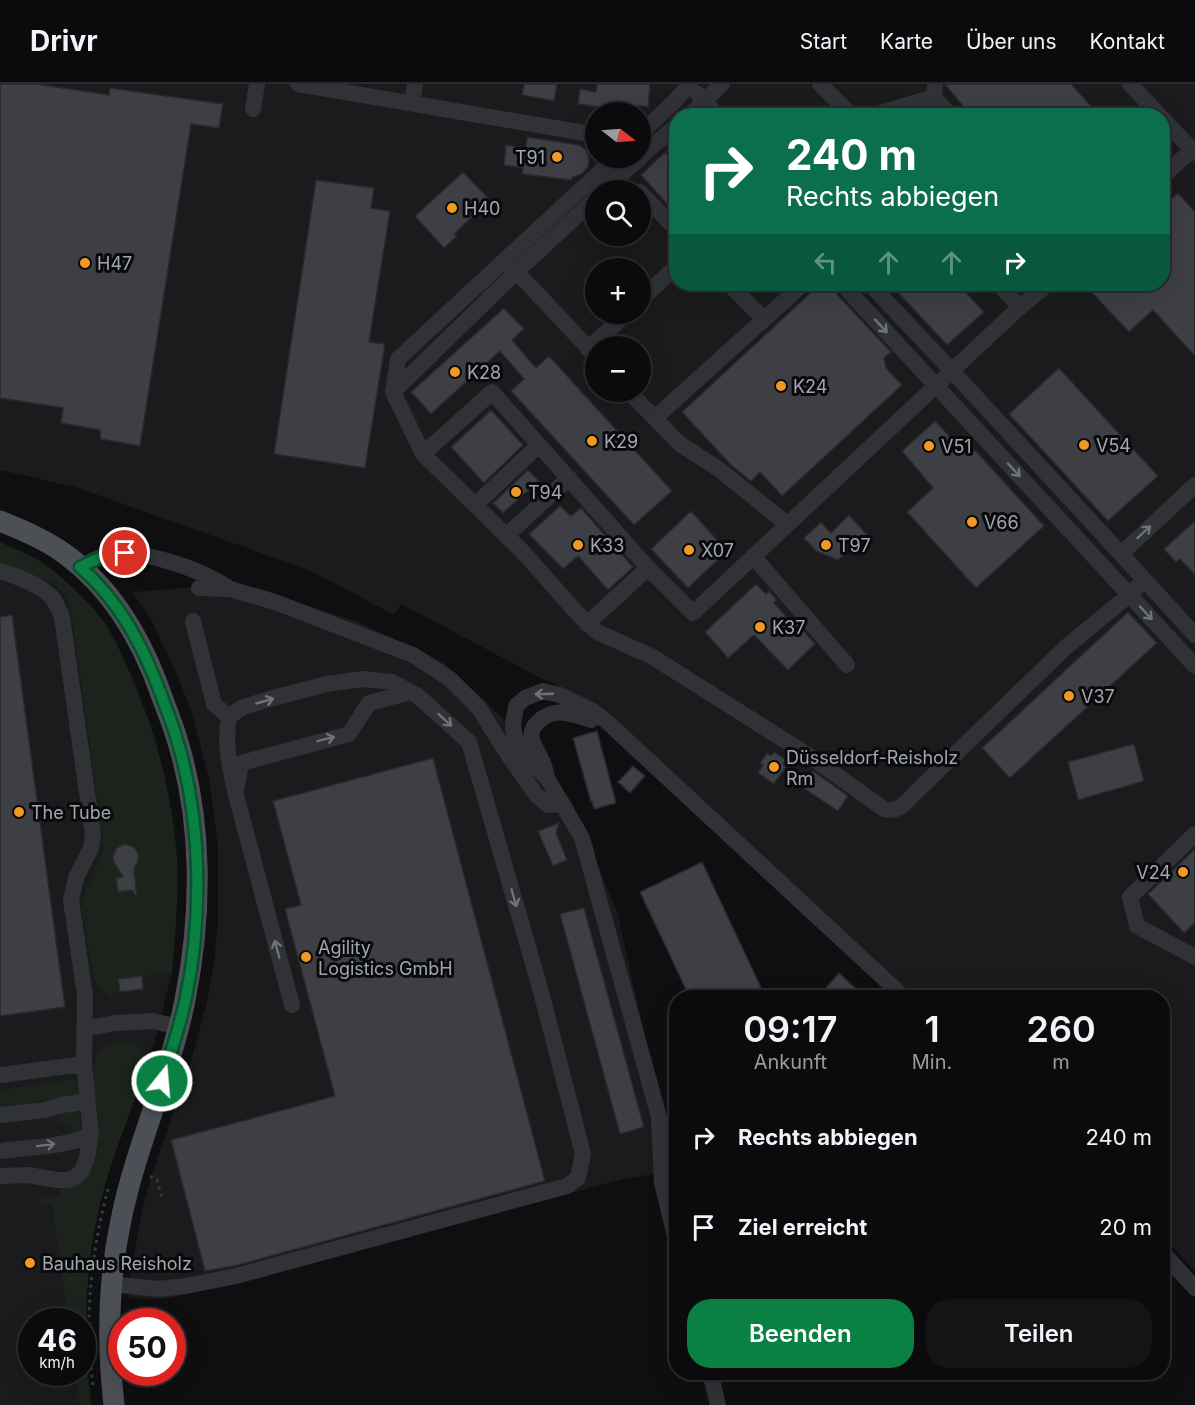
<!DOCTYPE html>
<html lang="de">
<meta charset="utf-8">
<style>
body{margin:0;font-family:Inter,sans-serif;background:#141416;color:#f1f3f6;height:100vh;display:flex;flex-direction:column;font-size:22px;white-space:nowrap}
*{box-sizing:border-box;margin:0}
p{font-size:20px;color:#9a9b9d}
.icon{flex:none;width:33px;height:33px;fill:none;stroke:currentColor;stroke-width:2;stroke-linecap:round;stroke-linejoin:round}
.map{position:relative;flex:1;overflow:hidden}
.drawer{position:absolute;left:669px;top:906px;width:501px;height:390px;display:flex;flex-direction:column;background:#0b0b0d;border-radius:24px;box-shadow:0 6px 24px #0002,0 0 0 2px #2b2b2e}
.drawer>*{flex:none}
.top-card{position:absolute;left:669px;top:24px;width:501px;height:183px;border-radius:24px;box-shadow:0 6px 24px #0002,0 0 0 2px #2b2b2e;background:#0b6e4f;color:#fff;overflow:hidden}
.needle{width:39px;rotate:107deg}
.buttons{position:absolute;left:585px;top:18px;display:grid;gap:12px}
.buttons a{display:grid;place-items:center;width:66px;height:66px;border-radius:50%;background:#0b0b0d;box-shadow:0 6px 24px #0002,0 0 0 2px #2b2b2e;font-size:30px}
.speed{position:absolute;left:18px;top:1224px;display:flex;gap:12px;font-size:30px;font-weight:700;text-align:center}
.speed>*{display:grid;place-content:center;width:78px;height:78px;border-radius:50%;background:#0b0b0d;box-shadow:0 6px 24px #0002,0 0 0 2px #2b2b2e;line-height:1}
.speed small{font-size:15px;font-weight:400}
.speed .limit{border:9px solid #d22;background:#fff;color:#111}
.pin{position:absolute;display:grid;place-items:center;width:51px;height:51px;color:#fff;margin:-26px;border:3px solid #fff;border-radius:50%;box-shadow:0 2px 6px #0007}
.me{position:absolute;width:66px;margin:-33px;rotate:17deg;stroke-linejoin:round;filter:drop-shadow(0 0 4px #0008)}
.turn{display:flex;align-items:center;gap:21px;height:126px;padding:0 18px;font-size:27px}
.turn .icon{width:78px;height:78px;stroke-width:2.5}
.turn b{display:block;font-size:42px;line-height:51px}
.lanes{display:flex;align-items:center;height:57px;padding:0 18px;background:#0003;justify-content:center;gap:30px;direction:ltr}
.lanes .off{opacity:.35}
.eta{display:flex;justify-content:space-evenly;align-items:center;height:102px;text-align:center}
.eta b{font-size:36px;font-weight:600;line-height:42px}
.cta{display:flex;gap:12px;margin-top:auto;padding:12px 18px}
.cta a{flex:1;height:69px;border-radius:24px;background:#0b8043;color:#fff;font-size:24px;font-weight:600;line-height:69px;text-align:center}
.cta a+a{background:#141416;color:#f1f3f6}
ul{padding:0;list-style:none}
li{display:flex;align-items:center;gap:18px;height:90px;padding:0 18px}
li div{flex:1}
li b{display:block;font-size:22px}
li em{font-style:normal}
header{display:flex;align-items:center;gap:36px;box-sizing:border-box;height:84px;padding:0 30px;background:#0b0b0d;border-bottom:2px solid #2b2b2e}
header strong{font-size:28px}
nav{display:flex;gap:33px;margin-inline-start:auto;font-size:21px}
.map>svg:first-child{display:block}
.built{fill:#1b1b1d;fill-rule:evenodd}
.green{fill:#1c231c}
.building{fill:#3e3f44;stroke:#29292d;stroke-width:1.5}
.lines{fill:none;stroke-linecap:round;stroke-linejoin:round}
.path{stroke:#36393d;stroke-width:3;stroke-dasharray:3 4.5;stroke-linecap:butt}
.minor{stroke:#303236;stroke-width:16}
.major{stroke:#4c4f55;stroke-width:21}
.oneway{stroke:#6e727a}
.route-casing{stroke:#07532c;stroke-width:15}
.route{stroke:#0b8043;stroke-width:10}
.poi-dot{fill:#f29825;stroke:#0a0a0b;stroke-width:2}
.labels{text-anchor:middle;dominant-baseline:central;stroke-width:6;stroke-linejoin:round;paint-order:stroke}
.poi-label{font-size:18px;fill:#a0a7b2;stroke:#0a0a0b;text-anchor:start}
</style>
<header>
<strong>Drivr</strong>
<nav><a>Start</a><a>Karte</a><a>Über uns</a><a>Kontakt</a></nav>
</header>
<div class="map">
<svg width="1195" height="1321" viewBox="0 0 1195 1321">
<rect width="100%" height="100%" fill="#0f0f11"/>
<path class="built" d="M0 0H1195V1187L1163 1152 1162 914 916 913 811 816 582 613 537 592 401 520 394 531 319 491 300 483 75 403 0 386ZM596 28H640V74H596ZM676 32H1162V200H676ZM596 106H640V152H596ZM596 184H640V230H596ZM596 262H640V308H596Z
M0 458 51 484 73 504 103 536 119 565 134 597 153 648 165 692 171 728 177 774V804L172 888 157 949 149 976 115 1070 100 1117 91 1163 86 1219 87 1286 92 1321H0ZM32 1238H82V1288H32Z
M239 500 356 537 443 578 503 634 571 716 617 828 668 1054 653 1090 624 1095 166 1215 129 1214 131 1186 143 1122 152 1091 190 980 207 918 214 879 218 839V762L209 694 192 629 174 583 148 530 132 508Z"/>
<path class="green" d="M0 458C17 466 38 473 52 486 68 499 92 521 103 537 114 552 121 569 128 586 155 645 172 709 177 774 179 812 175 850 172 888L118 895 120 908 112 909V913L98 902 92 889 82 824 86 807 104 766 71 523 65 510 53 499 0 479Z
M118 957C135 958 141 961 149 976 132 1024 112 1071 100 1120 84 1186 83 1254 91 1321H80L76 1289 82 1288V1238L69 1237 52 1120 40 1121V1114L61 1112 60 1105C69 1104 74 1100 81 1095 93 1086 95 1078 98 1063 99 1053 100 1044 99 1035 97 1016 86 982 101 966 105 962 112 960 118 957Z
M74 995 77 997 78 1010 76 1012 0 1024V1006Z
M78 1026 79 1027 82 1049 71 1052 70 1039 58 1040 57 1028Z"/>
<path class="building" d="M0 0H36L109 11 110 4 223 20 219 44 191 40 140 362 101 355 100 346 61 339 63 324 0 314Z
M524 0H557L554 17 522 11Z
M597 0H650L648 23 638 21 636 28 578 20 580 5 596 8Z
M945 0H1071L1100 32H971Z
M527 53 579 61 586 66 588 71 589 79 588 83 582 90 573 93 571 96 522 90 523 84 504 81 506 61 526 64Z
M665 68 676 80V130L641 91Z
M463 88 490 116 454 150 457 152 444 164 415 132Z
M316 96 374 104 371 124 390 127 369 258 385 260 365 384 274 370Z
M1178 109 1195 128V272L1153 226 1129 248 1084 200H1162V123Z
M820 200H830L834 207 891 268 884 274 886 284 902 301 782 412 760 388 751 397 731 381 682 328Z
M890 200H958L984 228 947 261Z
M504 224 524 245 512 256 536 284 549 272 672 407 634 441 511 307 524 295 500 267 431 330 411 308Z
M1059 284 1158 392 1108 437 1009 330Z
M491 326 523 361 484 399 451 363Z
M935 337 968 372 975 366 1044 442 976 504 907 428 933 404 902 367Z
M528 386 539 397 503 429 493 419Z
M560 422 571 432 581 424 633 483 608 506 578 472 563 485 529 450Z
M691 427 727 467 688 504 651 465Z
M849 431 869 453 858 464 855 460 838 476 816 467 804 454 821 438 831 449Z
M1195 437V491L1180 475 1176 478 1164 465Z
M756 500 766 510 769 507 777 516 774 519 791 538 794 536 815 560 788 586 754 551 728 574 705 548Z
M1128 528 1157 559 1010 694 982 664Z
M12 531 65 923 0 932V533Z
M597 647 616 719 594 725 592 717 591 718 573 654Z
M1134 660 1144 697 1078 716 1068 678Z
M774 668 786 676 783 680 786 683 774 700 758 689 763 681 760 679 767 669 771 672Z
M433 674 545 1097 234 1182 205 1187 171 1056 335 1012 285 825 301 821 273 717Z
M633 682 645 692 630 709 618 698Z
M813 687 848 712 838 727 802 703Z
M559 739 556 749 567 776 553 782 538 747Z
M125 760 134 763 139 772 138 777 134 785 137 814 132 806 118 808 116 794 123 793 114 778 113 773 116 765 120 762Z
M1195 765V839L1184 849 1148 810Z
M702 778 766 914H690L640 808Z
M584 824 644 1043 620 1050 560 830Z
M839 889 866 914H817Z
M142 892 143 905 120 908 118 895Z"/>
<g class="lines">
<path class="path" d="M150 1092 157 1096 161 1111 167 1112
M93 1301C84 1236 91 1168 108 1105"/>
<path class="minor" d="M298 0 596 51
M820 0 852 32
M935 0 934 13 951 32
M1130 0 1160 32
M698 10 718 32
M412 19 415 0
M253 25 257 0
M689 32 722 0
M871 32 934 13
M1162 34 1195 69
M640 50 674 18 690 0
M640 73 676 42
M615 74 398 275 393 308 423 370 492 308 648 484 693 529 1020 223 1048 200
M1162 93 1192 66
M604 106 640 74
M640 108 676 145
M510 181 596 272
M729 200 764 235
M842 200 1195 582
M870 200 952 287 1121 470
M998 200 1020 223
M640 216 676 183
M588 265 626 230
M393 308 516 188 596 114
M629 308 680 360 720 386 787 440
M655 334 803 200
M423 370 523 468 576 528 597 548 651 572 811 673 884 725C899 729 904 720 914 710L1065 564 1129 511 1144 496
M1195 401 1121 470 1195 551
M475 421 539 361
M506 452 569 394
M753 472 847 581
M80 483C89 479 97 473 106 471 138 463 200 485 227 503
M0 487C16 492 34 498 47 509 55 514 58 524 62 533L93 751 91 764 76 794 71 816 85 911 84 980 91 1050 87 1074 81 1088 77 1092 69 1096H57L28 1091 0 1092
M199 504 230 505 275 518 413 571 450 595 479 624 503 663 536 711 548 721 562 720
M193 537 214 620 229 633
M587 540 648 484
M546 690C544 674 536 669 532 655 530 649 533 643 538 638 554 622 573 630 591 636
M237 702 241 679 349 650 369 619 411 608
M1195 750 1130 813 1137 842 1195 873
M85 945 115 939 153 937 179 943
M0 991 84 980
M0 1031 45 1026 62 1021 77 1019 87 1015
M0 1067C22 1064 75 1062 91 1050
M676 1156 662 1099 659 1033 582 754 547 694 531 678 515 655 513 641 516 622 525 614 543 607 560 611 591 626 605 636 905 914
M1162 1168 1195 1204
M111 1200 158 1205 186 1202 236 1192 567 1102 578 1094 583 1070 567 1008 540 904 469 658 418 612 392 598 363 595 327 600 269 615 241 624 229 633C224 660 230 685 236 711L292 921
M710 1288 718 1321"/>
<path class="major" d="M0 437C22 446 46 456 65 470 113 505 143 558 162 613 167 627 173 641 177 655 203 738 202 831 185 916 170 991 136 1061 121 1136 108 1197 107 1259 114 1321"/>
</g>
<defs><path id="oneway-shaft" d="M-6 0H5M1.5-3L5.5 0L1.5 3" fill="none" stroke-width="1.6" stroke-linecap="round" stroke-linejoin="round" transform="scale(1.5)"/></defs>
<g class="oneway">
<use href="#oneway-shaft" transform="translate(881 242) rotate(47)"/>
<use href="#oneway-shaft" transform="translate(1014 386) rotate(47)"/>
<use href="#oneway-shaft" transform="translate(1144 448) rotate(-43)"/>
<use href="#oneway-shaft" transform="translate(1146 529) rotate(47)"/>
<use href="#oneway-shaft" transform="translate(544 610) rotate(178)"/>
<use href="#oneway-shaft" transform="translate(265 617) rotate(-16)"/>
<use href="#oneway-shaft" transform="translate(445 636) rotate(42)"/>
<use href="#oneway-shaft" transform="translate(326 655) rotate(-14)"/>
<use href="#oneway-shaft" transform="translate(514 814) rotate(74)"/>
<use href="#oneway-shaft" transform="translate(277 865) rotate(-105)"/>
<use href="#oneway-shaft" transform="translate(46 1061) rotate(-7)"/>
</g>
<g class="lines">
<g class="route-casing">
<path id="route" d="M125 469 106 471 80 483C120 517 144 564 162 613 167 627 173 641 177 656 202 737 203 835 185 918 179 945 170 971 162 997"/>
</g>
<use href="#route" class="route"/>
</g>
<g class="poi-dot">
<circle cx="557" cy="73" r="6"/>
<circle cx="452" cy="124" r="6"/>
<circle cx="85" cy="179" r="6"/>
<circle cx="455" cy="288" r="6"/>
<circle cx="781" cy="302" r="6"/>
<circle cx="592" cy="357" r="6"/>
<circle cx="1084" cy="361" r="6"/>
<circle cx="929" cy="362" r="6"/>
<circle cx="516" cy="408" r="6"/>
<circle cx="972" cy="438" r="6"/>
<circle cx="578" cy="461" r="6"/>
<circle cx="826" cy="461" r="6"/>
<circle cx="689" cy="466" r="6"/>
<circle cx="760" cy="543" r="6"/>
<circle cx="1069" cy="612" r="6"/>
<circle cx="774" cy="683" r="6"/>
<circle cx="19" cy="728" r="6"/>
<circle cx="1183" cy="788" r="6"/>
<circle cx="306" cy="873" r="6"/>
<circle cx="30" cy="1179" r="6"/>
</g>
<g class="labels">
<g class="poi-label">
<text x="545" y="73" text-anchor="end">T91</text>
<text x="464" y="124">H40</text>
<text x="97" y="179">H47</text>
<text x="467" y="288">K28</text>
<text x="793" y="302">K24</text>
<text x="604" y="357">K29</text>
<text x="1096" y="361">V54</text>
<text x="941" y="362">V51</text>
<text x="528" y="408">T94</text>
<text x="984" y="438">V66</text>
<text x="590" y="461">K33</text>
<text x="838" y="461">T97</text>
<text x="701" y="466">X07</text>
<text x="772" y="543">K37</text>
<text x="1081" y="612">V37</text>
<text x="786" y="673">Düsseldorf-Reisholz<tspan x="786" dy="21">Rm</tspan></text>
<text x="31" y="728">The Tube</text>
<text x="1171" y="788" text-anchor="end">V24</text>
<text x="318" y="863">Agility<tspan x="318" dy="21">Logistics GmbH</tspan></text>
<text x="42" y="1179">Bauhaus Reisholz</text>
</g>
</g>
</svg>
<div class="buttons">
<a><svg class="needle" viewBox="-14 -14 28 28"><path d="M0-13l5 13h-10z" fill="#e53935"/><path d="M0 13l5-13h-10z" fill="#9a9b9d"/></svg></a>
<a><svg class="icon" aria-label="search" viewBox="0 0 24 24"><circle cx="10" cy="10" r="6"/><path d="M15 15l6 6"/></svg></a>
<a>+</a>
<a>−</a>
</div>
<div class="speed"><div>46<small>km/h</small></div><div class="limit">50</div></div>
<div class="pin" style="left:125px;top:469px;background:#d93025"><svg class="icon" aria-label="arrive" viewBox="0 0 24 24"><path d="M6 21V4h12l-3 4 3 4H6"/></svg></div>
<svg class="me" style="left:162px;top:997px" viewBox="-20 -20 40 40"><circle r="17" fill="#0b8043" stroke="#fff" stroke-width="3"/><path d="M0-11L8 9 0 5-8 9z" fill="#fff"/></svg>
<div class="top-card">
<div class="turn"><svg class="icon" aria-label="right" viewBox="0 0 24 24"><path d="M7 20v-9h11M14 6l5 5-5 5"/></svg><div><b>240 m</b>Rechts abbiegen</div></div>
<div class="lanes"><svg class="icon off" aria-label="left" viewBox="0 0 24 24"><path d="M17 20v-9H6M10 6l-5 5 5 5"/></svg><svg class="icon off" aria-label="ahead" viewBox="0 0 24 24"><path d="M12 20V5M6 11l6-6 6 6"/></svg><svg class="icon off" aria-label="ahead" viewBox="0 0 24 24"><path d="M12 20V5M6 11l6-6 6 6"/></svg><svg class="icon" aria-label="right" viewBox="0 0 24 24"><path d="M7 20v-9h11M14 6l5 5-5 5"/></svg></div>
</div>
<section class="drawer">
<div class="eta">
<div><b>09:17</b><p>Ankunft</p></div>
<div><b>1</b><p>Min.</p></div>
<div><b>260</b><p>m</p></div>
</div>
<ul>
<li><svg class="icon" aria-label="right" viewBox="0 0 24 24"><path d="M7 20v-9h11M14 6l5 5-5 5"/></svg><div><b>Rechts abbiegen</b></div><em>240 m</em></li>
<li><svg class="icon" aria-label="arrive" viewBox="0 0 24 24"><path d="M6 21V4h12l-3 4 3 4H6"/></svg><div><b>Ziel erreicht</b></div><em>20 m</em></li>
</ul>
<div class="cta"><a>Beenden</a><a>Teilen</a></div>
</section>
</div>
